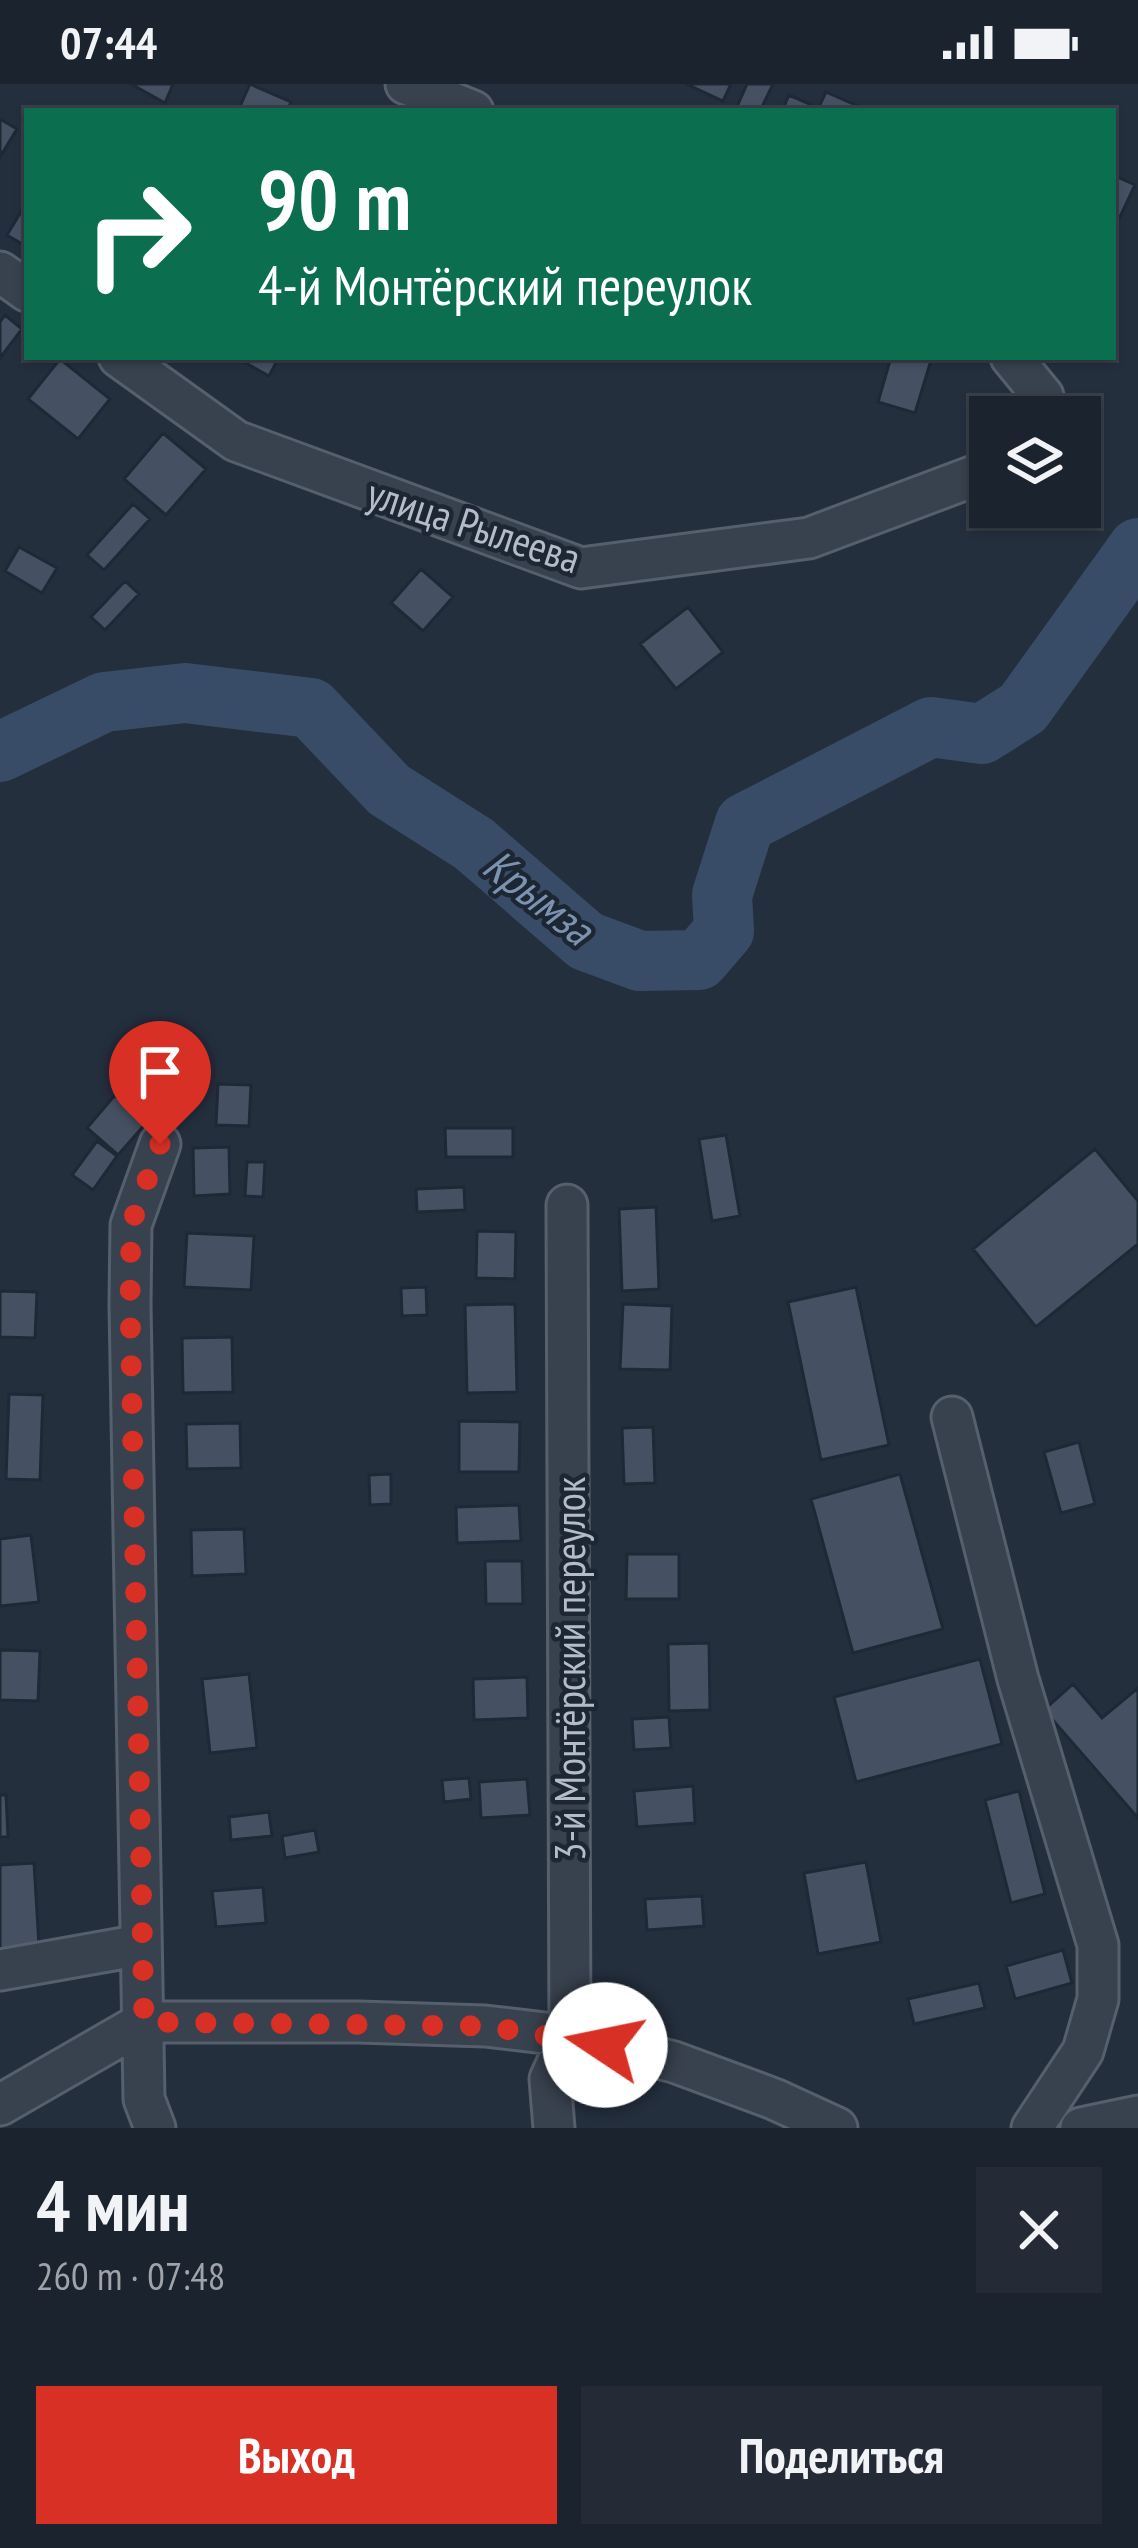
<!DOCTYPE html>
<html lang="ru">
<meta charset="utf-8">
<style>
body{margin:0;font-family:"PT Sans Narrow",sans-serif;background:#242b36;color:#f1f3f6;height:100vh;display:flex;flex-direction:column;font-size:45px;white-space:nowrap}
*{box-sizing:border-box;margin:0}
p{font-size:39px;color:#a0a4aa}
.icon{flex:none;width:66px;height:66px;fill:none;stroke:currentColor;stroke-width:2;stroke-linecap:round;stroke-linejoin:round}
.map{position:relative;height:2044px;overflow:hidden}
.panel{display:flex;flex-direction:column;background:#1b232e;flex:1}
.panel>*{flex:none}
.top-card{position:absolute;left:24px;top:24px;width:1092px;height:252px;border-radius:0px;box-shadow:0 3px 9px #0004,0 0 0 3px #39404a;background:#0b6e4f;color:#fff;overflow:hidden}
.tools{position:absolute;left:969px;top:312px;display:grid;gap:24px}
.tools a{display:grid;place-items:center;width:132px;height:132px;border-radius:0px;background:#1b232e;box-shadow:0 3px 9px #0004,0 0 0 3px #39404a;font-size:60px}
.pin{position:absolute;display:grid;place-items:center;width:102px;height:102px;color:#fff;margin:-123px -51px;border-radius:50% 50% 50% 0;rotate:-45deg;box-shadow:0 0 12px #0007}
.pin .icon{rotate:45deg}
.me{position:absolute;width:132px;margin:-66px;rotate:281deg;stroke-linejoin:round;filter:drop-shadow(0 0 9px #0008)}
.turn{display:flex;align-items:center;gap:42px;height:252px;padding:0 36px;font-size:54px}
.turn .icon{width:156px;height:156px;stroke-width:2.5}
.turn b{display:block;font-size:84px;line-height:102px}
.round{display:grid;place-items:center;flex:none;width:126px;height:126px;border-radius:0px;background:#242b36}
.overview{display:flex;align-items:center;justify-content:space-between;height:204px;padding:0 36px}
h1{font-size:72px;font-weight:700;line-height:90px}
.primary-button{display:flex;gap:24px;margin-top:auto;padding:24px 36px}
.primary-button a{flex:1;height:138px;border-radius:0px;background:#d93025;color:#fff;font-size:48px;font-weight:700;line-height:138px;text-align:center}
.primary-button a+a{background:#242b36;color:#f1f3f6}
.status{display:flex;justify-content:space-between;align-items:center;height:84px;padding:0 60px;background:#1b232e;direction:ltr}
.status svg{height:33px;fill:currentColor}
.map>svg:first-child{display:block}
.lines{fill:none;stroke-linecap:round;stroke-linejoin:round}
.river{stroke:#394c67;stroke-width:60}
.building{fill:#455162;stroke:#1f2835;stroke-width:3}
.minor-casing{stroke:#565f6c;stroke-width:45}
.minor{stroke:#38414e;stroke-width:39}
.route{stroke:#d93025;stroke-width:21;stroke-dasharray:0 37.8}
.labels{text-anchor:middle;dominant-baseline:central;stroke-width:9;stroke-linejoin:round;paint-order:stroke}
.street-label{font-size:42px;fill:#b4bcc9;stroke:#1d2633}
.water-label{font-size:45px;font-style:italic;fill:#7c92b1;stroke:#1d2633}
</style>
<div class="status"><b>07:44</b><svg viewBox="0 0 49 12"><path d="M0 12V9h3v3zM5 12V6h3v6zM10 12V3h3v9zM15 12V0h3v12zM26 1h20v11H26zM47 4h2v5h-2z"/></svg></div>
<div class="map">
<svg width="1138" height="2044" viewBox="0 0 1138 2044">
<rect width="100%" height="100%" fill="#242f3e"/>
<g class="lines">
<path class="river" d="M0 668 104 618 185 609 311 624 389 706 474 760 586 857 640 877 699 876 724 847 722 811 745 739 931 643 982 650 1023 624 1138 464"/>
</g>
<path class="building" d="M131 0H173L165 19Z
M250 0 291 18 287 27H238Z
M686 0H731L723 17Z
M747 0H773L760 27 736 25Z
M826 8 869 27H817Z
M789 11 812 21 809 27H782Z
M0 35 17 45 0 73Z
M1113 91 1135 101 1120 133 1113 129Z
M27 118V163L7 151Z
M5 231 22 245 0 274V238Z
M235 273H279L269 292Z
M891 273H932L915 329 878 318Z
M60 275 110 315 78 355 28 315Z
M163 349 206 385 166 431 124 395Z
M133 420 150 435 104 486 87 471Z
M19 463 57 484 42 509 5 487Z
M421 485 453 513 423 547 391 519Z
M125 497 139 510 105 546 91 533Z
M688 523 723 568 676 605 640 560Z
M218 1000 251 1001 249 1042 216 1041Z
M115 1011 147 1038 118 1071 87 1044Z
M445 1044H513V1073H446Z
M726 1051 740 1132 712 1137 699 1055Z
M97 1057 117 1072 93 1106 72 1091Z
M229 1063 230 1110 194 1112 193 1064Z
M1095 1065 1138 1117V1160L1036 1243 973 1165Z
M247 1078H265L263 1113 245 1112Z
M464 1103 465 1126 417 1128 416 1105Z
M656 1123 659 1205 622 1207 619 1125Z
M477 1147 516 1148 515 1195 476 1194Z
M187 1149 254 1152 251 1206 184 1203Z
M426 1203 427 1231 402 1232 401 1204Z
M856 1203 889 1361 821 1376 788 1218Z
M0 1207 37 1208 35 1254 0 1253Z
M515 1220 517 1308 467 1309 465 1221Z
M623 1220 672 1222 670 1286 620 1285Z
M232 1253 233 1308 183 1309 182 1254Z
M9 1310 43 1311 40 1396 6 1395Z
M459 1337 520 1338 519 1388H459Z
M240 1339 241 1384 187 1385 186 1340Z
M653 1343 655 1399 624 1400 622 1344Z
M1079 1358 1095 1420 1061 1429 1044 1368Z
M391 1390V1420L370 1421 369 1391Z
M900 1390 943 1545 853 1569 811 1415Z
M519 1421 521 1457 457 1459 456 1423Z
M244 1445 246 1490 192 1492 191 1446Z
M31 1451 39 1518 0 1522V1455Z
M627 1470H679V1515H626Z
M485 1477H522L523 1520H486Z
M709 1559 710 1626 669 1627 668 1560Z
M0 1566 40 1567 38 1617 0 1616Z
M980 1575 1002 1660 856 1698 834 1613Z
M249 1590 257 1664 210 1669 202 1595Z
M527 1593 528 1634 474 1636 473 1595Z
M1073 1600 1102 1634 1138 1604V1734L1044 1626Z
M669 1633 671 1664 634 1666 632 1635Z
M469 1694 471 1715 444 1718 442 1696Z
M527 1695 530 1731 481 1734 479 1698Z
M693 1702 695 1739 637 1743 634 1707Z
M1019 1707 1045 1810 1011 1819 985 1716Z
M0 1711H6L8 1753H0Z
M269 1728 272 1752 231 1756 229 1733Z
M315 1746 319 1768 285 1774 282 1752Z
M866 1778 881 1858 818 1870 804 1789Z
M34 1779 39 1862 0 1865V1781Z
M263 1803 266 1839 216 1843 212 1807Z
M702 1812 704 1842 647 1846 645 1815Z
M1063 1866 1072 1899 1015 1915 1006 1882Z
M979 1899 985 1924 914 1940 908 1915Z"/>
<g class="lines">
<g class="minor-casing">
<path id="minor" d="M406 0 473 27
M0 188 27 207
M119 273 236 357 581 484 809 454 982 389 990 379
M1011 273 1043 312 1026 333
M952 1333 1018 1595 1098 1861V1915L1083 1967 1032 2044
M0 1886 141 1861
M0 2021 144 1938H359L485 1942 570 1952 674 1978 774 2015 837 2044
M155 2044 144 2015 130 1220 131 1141 160 1060
M554 2044 550 1995 570 1952 567 1121
M1081 2044 1138 2032"/>
</g>
<use href="#minor" class="minor"/>
</g>
<g class="lines">
<path class="route" d="M160 1060 131 1141 130 1220 144 1938 485 1942 605 1961"/>
</g>
<g class="labels">
<g class="street-label">
<text transform="translate(474 441) rotate(18)">улица Рылеева</text>
<text transform="translate(569 1585) rotate(-90)">3-й Монтёрский переулок</text>
</g>
<g class="water-label">
<text transform="translate(539 812) rotate(38)">Крымза</text>
</g>
</g>
</svg>
<div class="tools">
<a><svg class="icon" aria-label="layers" viewBox="0 0 24 24"><path d="M12 4l9 5-9 5-9-5zM3 14l9 5 9-5"/></svg></a>
</div>
<div class="pin" style="left:160px;top:1060px;background:#d93025"><svg class="icon" aria-label="arrive" viewBox="0 0 24 24"><path d="M6 21V4h12l-3 4 3 4H6"/></svg></div>
<svg class="me" style="left:605px;top:1961px" viewBox="-20 -20 40 40"><circle r="19" fill="#fff"/><path d="M0-13L10 11 0 6-10 11z" fill="#d93025"/></svg>
<div class="top-card">
<div class="turn"><svg class="icon" aria-label="right" viewBox="0 0 24 24"><path d="M7 20v-9h11M14 6l5 5-5 5"/></svg><div><b>90 m</b>4-й Монтёрский переулок</div></div>
</div>
</div>
<section class="panel">
<div class="overview"><div><h1>4 мин</h1><p>260 m · 07:48</p></div><a class="round"><svg class="icon" aria-label="close" viewBox="0 0 24 24"><path d="M6 6l12 12M18 6L6 18"/></svg></a></div>
<div class="primary-button"><a>Выход</a><a>Поделиться</a></div>
</section>
